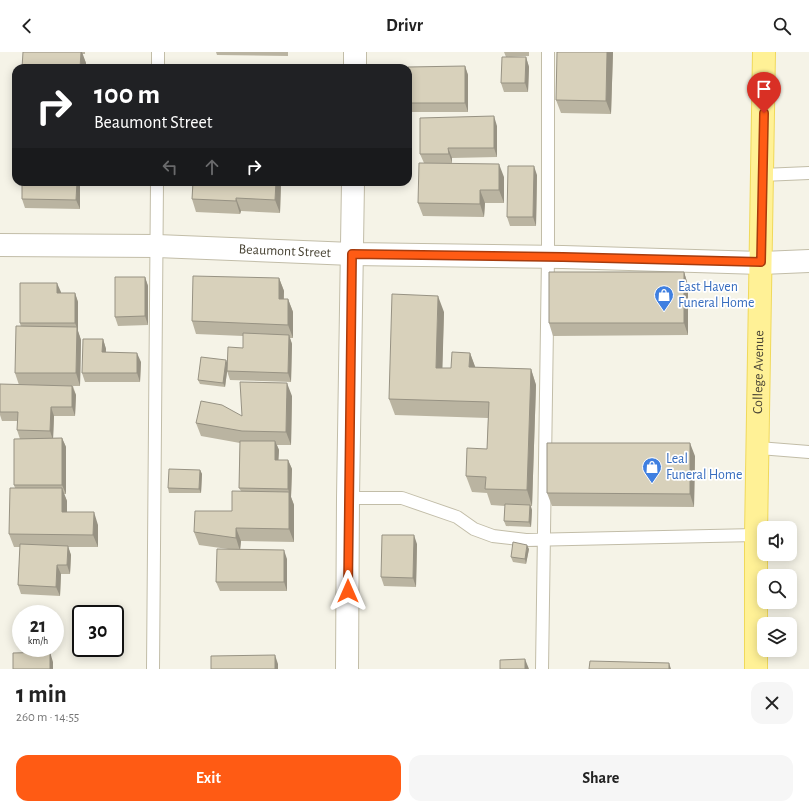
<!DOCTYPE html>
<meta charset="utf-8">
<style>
body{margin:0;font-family:"Alegreya Sans",sans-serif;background:#f6f6f6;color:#222;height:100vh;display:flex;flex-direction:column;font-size:15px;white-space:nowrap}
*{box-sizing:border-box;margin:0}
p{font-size:13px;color:#767676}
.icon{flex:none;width:22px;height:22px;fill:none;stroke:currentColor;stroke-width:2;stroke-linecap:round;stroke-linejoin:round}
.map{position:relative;height:617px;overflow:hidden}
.panel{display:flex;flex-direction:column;background:#fff;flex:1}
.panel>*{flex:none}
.hud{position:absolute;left:12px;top:12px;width:400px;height:122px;border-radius:12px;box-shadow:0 2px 10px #0003;background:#202124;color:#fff;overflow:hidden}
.controls{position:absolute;left:757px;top:469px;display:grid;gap:8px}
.controls a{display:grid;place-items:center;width:40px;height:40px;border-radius:8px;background:#fff;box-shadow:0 2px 10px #0003;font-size:20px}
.speed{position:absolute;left:12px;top:553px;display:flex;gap:8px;font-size:20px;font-weight:700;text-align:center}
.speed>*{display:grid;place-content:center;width:52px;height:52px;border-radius:50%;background:#fff;box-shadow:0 2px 10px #0003;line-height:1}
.speed small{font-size:10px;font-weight:400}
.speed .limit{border:2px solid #111;border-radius:6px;background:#fff;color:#111}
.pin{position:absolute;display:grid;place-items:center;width:34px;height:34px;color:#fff;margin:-41px -17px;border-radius:50% 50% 50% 0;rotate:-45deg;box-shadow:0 0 4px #0007}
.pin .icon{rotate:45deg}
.me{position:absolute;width:44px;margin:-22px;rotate:0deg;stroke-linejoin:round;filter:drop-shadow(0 0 3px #0008)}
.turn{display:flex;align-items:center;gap:14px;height:84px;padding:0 16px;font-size:18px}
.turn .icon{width:52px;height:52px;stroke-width:2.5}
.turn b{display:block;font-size:28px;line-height:34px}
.lanes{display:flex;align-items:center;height:38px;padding:0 16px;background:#0003;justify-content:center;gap:20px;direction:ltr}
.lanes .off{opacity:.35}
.round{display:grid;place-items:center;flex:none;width:42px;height:42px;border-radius:12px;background:#f6f6f6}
.headline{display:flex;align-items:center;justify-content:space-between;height:68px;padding:0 16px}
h1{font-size:24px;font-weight:700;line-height:30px}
.button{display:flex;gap:8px;margin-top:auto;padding:8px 16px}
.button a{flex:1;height:46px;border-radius:12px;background:#ff5b14;color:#fff;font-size:16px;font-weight:700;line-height:46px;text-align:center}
.button a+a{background:#f6f6f6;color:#222}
header{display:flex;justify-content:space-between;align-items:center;height:52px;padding:0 16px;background:#fff;font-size:18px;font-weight:700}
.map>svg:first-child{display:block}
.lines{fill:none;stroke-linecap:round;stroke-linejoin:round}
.lane-casing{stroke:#c2bda8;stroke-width:14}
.street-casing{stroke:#c2bda8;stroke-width:24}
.primary-casing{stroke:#f0d95a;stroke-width:24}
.lane{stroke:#fff;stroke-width:12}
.street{stroke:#fff;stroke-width:22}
.primary{stroke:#fff196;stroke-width:22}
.wall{fill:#bab4a1}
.shaded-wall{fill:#979283}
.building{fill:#d8d1bb;stroke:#979283}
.route-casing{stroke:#a63b0d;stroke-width:10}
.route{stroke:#ff5b14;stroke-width:7}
.labels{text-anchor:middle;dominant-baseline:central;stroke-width:3.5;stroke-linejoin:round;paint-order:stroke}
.street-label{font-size:14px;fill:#494435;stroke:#fff}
.shop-label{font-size:14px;fill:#366cbe;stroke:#fff;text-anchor:start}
</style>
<header><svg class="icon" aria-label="back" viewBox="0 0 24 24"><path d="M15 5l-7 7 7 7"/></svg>Drivr<svg class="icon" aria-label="search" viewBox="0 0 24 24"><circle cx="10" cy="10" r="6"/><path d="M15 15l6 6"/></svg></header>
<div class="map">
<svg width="809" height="617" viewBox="0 0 809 617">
<rect width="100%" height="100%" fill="#f5f3e7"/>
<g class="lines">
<g class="lane-casing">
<path id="lane" d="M158 16V0
M762 123 809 121
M758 396 809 400
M348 446H402L457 465 474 477 493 484 526 488 756 483
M153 617 157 130
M542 617 548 205V0"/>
</g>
<g class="street-casing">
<g id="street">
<path d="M355 16V0"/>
<path id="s1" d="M0 193 157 194 352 202 563 205 761 211 809 209"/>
<path d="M347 617 348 446 353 130"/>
</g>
</g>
<g class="primary-casing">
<g id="primary">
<path id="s2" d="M756 617V483L764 0"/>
</g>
</g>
<use href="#lane" class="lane"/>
<use href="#street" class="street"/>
<use href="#primary" class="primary"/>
</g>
<path class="wall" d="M23 0H85V2H82L86 11Z
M216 0H288V4L217 3Z
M504 0H529V4L506 5Z
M613 0 611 62 561 61 556 48Z
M526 5 529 15 528 40H504L501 31Z
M465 14 468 23V60H412L408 51Z
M497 74V105L452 106V111H424L420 102Z
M537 123 536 174H510L507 165Z
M504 125V151H485L484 165 423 164 418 151Z
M22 130H80V157L25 156 22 147Z
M193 130H281L280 161 241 159 240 162 196 160 192 147Z
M684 220 688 233V283L553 284 549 271Z
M145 225 148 234V273L118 274 115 265Z
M279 226 284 239V247H288L293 260V286H290L292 292 291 330 230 328 227 319 225 335 200 332 198 328 226 308 227 311 243 296V284L196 282 192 269Z
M61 240V241H75L78 250V279L81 288 80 334H73L76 343 75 364H54L53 386H62L66 395V442H64L67 449V460L98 473V495H68L71 503 70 522H61L60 544 21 542 18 533 20 495H14L9 482 15 436 14 433 20 387 17 378 18 369H2L0 363V332L19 333 15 321 21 275 20 271Z
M444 260 442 316H451L470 301 475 315 531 317 536 333 532 454H531L532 458 531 475 506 474 504 469 505 454 491 453 487 441 472 440 466 424 487 397 488 366 395 363 389 347Z
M103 287 106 297V300L141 310 140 330H85L82 321Z
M292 344 291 393H277L279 398 278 408H288L292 417 291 445 294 453V490L241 489 240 497 287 507V539H220L216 530 228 497 199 493 194 480 232 459 241 439 239 436 240 391 201 384 196 371 242 364Z
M695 404 694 455 552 454 547 441Z
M200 418 202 422 201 441H169L168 436Z
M417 492 416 535 384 534 381 525Z
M529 497 526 512 513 510 511 505Z"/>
<path class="shaded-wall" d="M81 0H82L86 11V16H80Z
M607 0H613L611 62 606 49Z
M526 5 529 15 528 40 525 31Z
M465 14 468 23V60L465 51Z
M494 64 497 74V105L494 96Z
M448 96 452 106V111L449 102Z
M499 112 504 125V151L499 138Z
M534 114 537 123 536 174 533 165Z
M77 130H80V157L76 148Z
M276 130H281L280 161 275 148Z
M480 138 485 151 484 165 480 152Z
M236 146 241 159 240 162 236 149Z
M684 220 688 233V283L684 271Z
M145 225 148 234V273L145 264Z
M279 226 284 239 283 260 279 247Z
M57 231 61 240V250L57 241Z
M75 241 78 250V279L81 288 80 334 76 321 77 276 75 271Z
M438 244 444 260 442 332 436 316Z
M288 247 293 260V286L288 273Z
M289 283 292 292 291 330 288 321Z
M103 287 106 297 105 309 102 300Z
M137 301 141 310 140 330 137 321Z
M470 301 476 317 469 315Z
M226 308 228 313 225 335 223 331Z
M531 317 536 333 532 454 527 438Z
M287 331 292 344 291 393 286 380Z
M72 334 76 343 75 364 72 355Z
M51 355 54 364 53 388 50 379Z
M62 386 66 395V442L62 433Z
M275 389 279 398 278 417 275 408Z
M690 391 695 404 694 455 690 442Z
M288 408 292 417 291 445 294 453V490L289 477V440L288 437Z
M200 418 202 422 201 441 199 437Z
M62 436 67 449V473L62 460Z
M530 453 532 458 531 475 529 470Z
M94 460 98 473V495L93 483Z
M236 476 241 489 240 499 236 486Z
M414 483 417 492 416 535 413 526Z
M527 493 529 497 526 512 525 507Z
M68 494 71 503 70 522 67 513Z
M284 498 287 507V539L284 530Z
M57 513 61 522 60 544 56 535Z
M50 600 53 610V617H50Z
M275 603 278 612V617H275Z
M525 607 529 617H525Z
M669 611 671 617H669Z"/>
<path class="building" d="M23 0H81L80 16H22Z
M557 0H607L606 49 556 48Z
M502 5H526L525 31H501Z
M465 14V51H408V15Z
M494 64V96H448L449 102H420V66Z
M419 111 499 112V138H480V152L418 151Z
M508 114H534L533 165H507Z
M22 130H77L76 148 22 147Z
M193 130H276L275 148 236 146V149L192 147Z
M549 220H684V271H549Z
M193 224 279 226V247H288V273L192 269Z
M115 225H145V264L115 265Z
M20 231H57V241H75V271H20Z
M392 242 438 244 436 316H451L452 300 470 301 469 315 531 317 527 438 485 437 486 425 466 424 467 396 487 397 489 350 389 347Z
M16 274 77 275 76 321H15Z
M243 281 289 283 288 321 227 319 228 295 243 296Z
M83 287H103L102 300 137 301V321H82Z
M201 305 226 308 223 331 198 328Z
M240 330 287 331 286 380 242 379 196 371 201 349 222 353 242 364Z
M0 332 72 334V355H51L50 379 17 378 18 360H0Z
M62 386V433H14V387Z
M240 389H275V408H288V437L239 436Z
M547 391H690V442L547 441Z
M169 417 200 418 199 437 168 436Z
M10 436H62V460H94L93 483 9 482Z
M232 439 289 440V477L236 476V486L194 480 195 459H232Z
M505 452 530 453 529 470 504 469Z
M382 483H414L413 526 381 525Z
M513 490 527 493 525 507 511 505Z
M20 492 68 494 67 513H57L56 535 18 533Z
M217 497 284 498V530H216Z
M50 600V617H13V601Z
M275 603V617H211V604Z
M525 607V617H500V608Z
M590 609 669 611V617H589Z"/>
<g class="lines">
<g class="route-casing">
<path id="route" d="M348 539 352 202 563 205 761 210 764 61"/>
</g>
<use href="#route" class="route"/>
</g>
<defs>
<g id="shop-pin" transform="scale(1)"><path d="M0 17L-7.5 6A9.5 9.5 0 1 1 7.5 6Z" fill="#3f7fe0" stroke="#fff"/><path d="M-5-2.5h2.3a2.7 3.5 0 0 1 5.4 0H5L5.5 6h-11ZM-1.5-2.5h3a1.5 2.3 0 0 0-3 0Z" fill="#fff"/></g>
</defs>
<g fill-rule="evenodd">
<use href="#shop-pin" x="664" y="243"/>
<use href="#shop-pin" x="652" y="415"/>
</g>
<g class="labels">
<g class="street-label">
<text stroke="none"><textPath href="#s1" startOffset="285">Beaumont Street</textPath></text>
<text stroke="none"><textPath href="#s2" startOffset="297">College Avenue</textPath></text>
</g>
<g class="shop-label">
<text x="678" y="235">East Haven<tspan x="678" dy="16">Funeral Home</tspan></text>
<text x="666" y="407">Leal<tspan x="666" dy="16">Funeral Home</tspan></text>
</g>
</g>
</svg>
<div class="controls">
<a><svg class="icon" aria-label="sound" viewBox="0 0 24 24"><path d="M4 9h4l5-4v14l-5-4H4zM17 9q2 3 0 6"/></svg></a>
<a><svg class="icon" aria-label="search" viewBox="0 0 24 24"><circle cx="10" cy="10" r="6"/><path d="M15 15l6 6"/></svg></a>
<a><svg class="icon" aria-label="layers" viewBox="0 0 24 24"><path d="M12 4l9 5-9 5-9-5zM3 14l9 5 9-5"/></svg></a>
</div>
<div class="speed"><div>21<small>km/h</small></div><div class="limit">30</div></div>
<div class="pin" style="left:764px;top:61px;background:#d93025"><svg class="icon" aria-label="arrive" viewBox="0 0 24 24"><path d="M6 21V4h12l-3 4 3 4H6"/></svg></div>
<svg class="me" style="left:348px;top:539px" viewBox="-20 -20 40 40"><path d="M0-17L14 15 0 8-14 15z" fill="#ff5b14" stroke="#fff" stroke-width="4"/></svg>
<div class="hud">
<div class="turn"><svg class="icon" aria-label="right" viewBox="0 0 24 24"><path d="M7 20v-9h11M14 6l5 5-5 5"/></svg><div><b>100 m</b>Beaumont Street</div></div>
<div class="lanes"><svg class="icon off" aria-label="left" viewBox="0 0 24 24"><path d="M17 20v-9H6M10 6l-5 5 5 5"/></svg><svg class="icon off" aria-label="ahead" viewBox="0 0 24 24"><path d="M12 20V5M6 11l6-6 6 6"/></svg><svg class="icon" aria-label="right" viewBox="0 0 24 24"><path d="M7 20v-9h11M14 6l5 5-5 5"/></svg></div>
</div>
</div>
<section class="panel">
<div class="headline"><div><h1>1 min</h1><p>260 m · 14:55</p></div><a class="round"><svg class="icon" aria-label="close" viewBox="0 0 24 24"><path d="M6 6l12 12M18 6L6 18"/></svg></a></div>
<div class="button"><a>Exit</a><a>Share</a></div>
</section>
